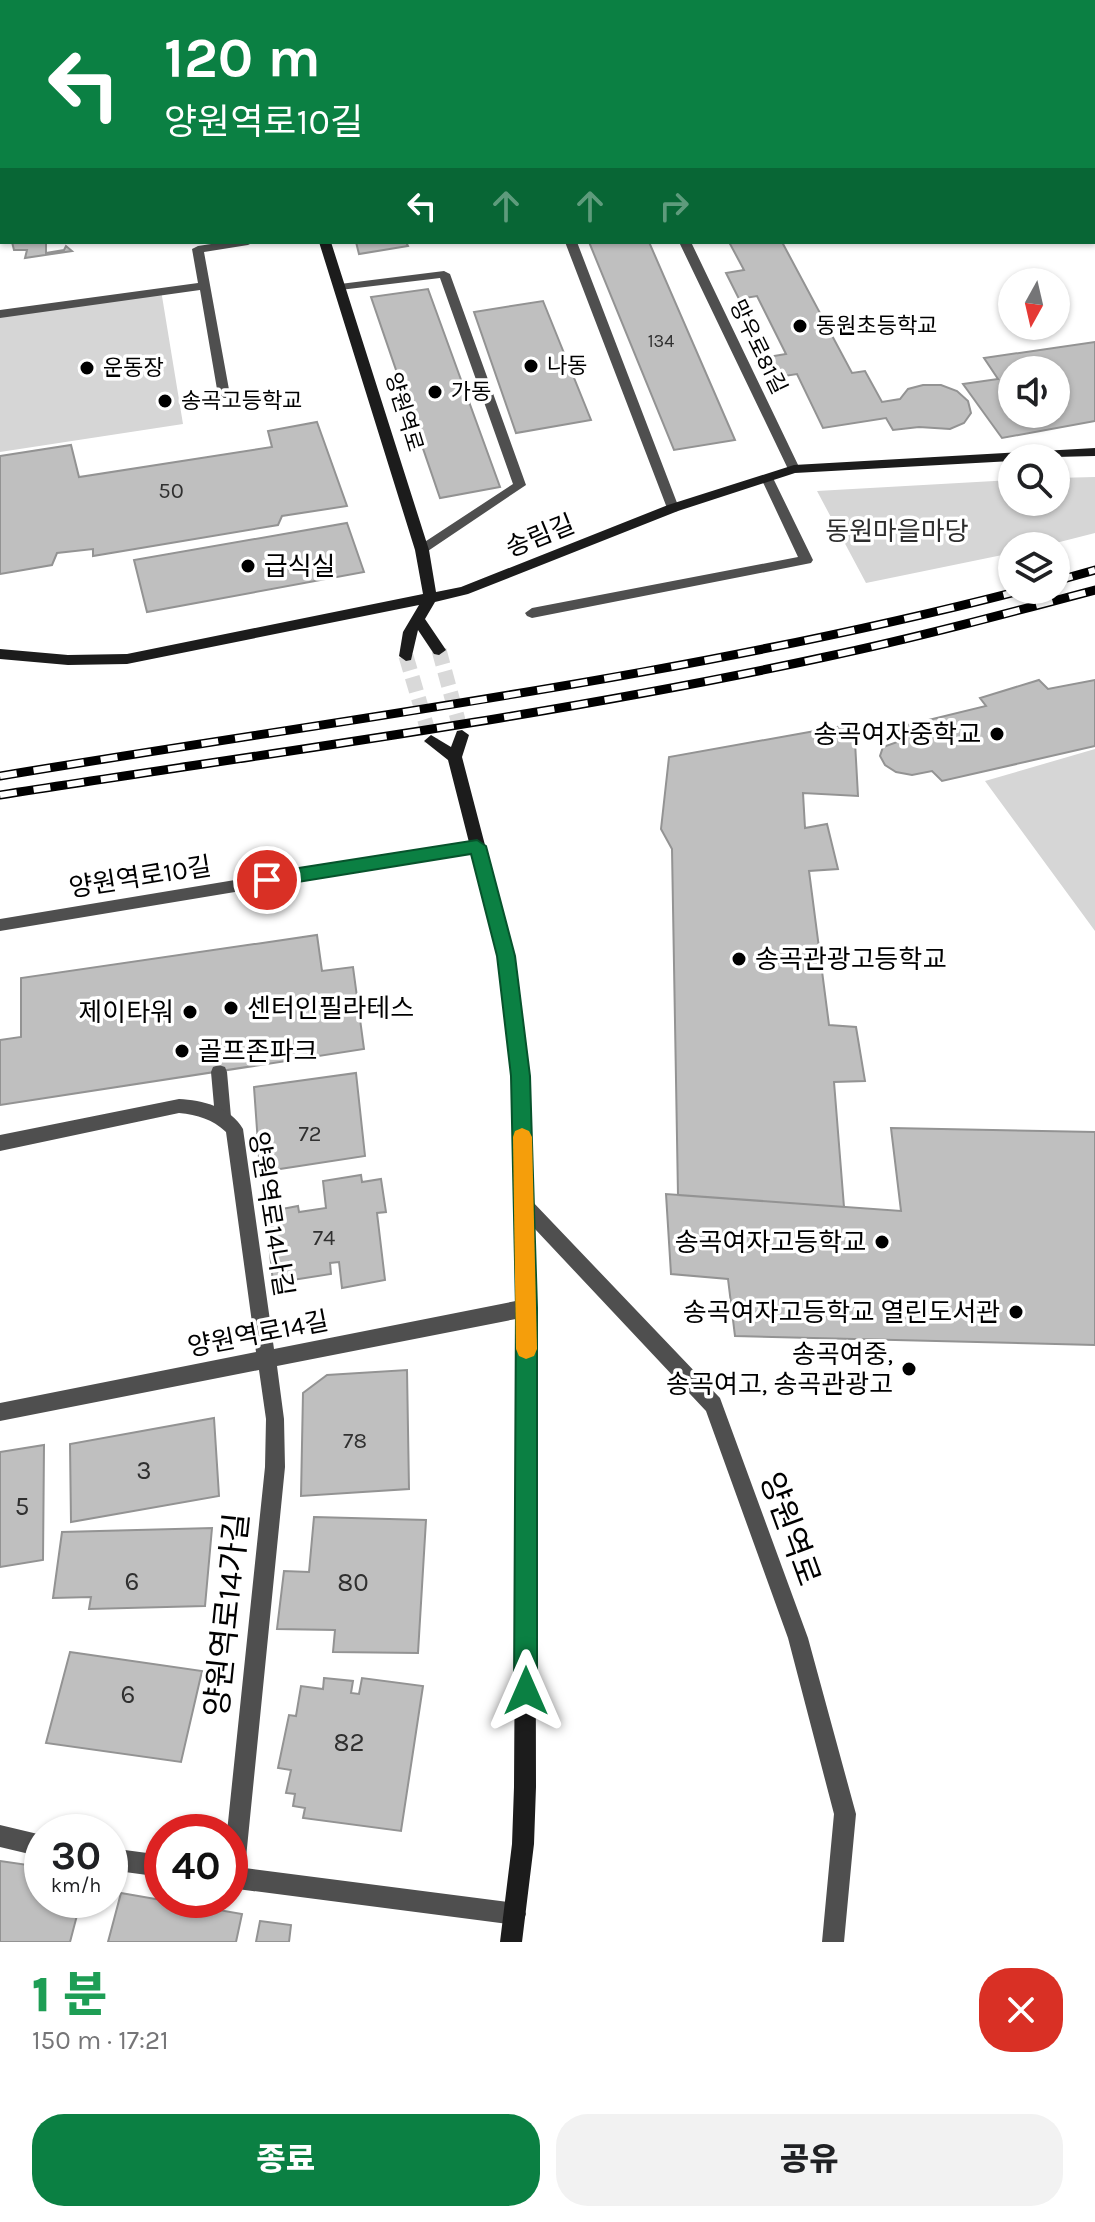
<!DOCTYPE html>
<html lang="ko">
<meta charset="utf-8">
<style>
body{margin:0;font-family:Karla,"Noto Sans KR",sans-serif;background:#f2f2f2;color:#202124;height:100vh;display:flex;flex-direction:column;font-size:30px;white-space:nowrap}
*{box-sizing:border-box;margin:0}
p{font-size:26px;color:#757577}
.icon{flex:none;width:44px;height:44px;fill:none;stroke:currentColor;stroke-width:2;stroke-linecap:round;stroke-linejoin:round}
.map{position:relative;height:1942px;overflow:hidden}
.side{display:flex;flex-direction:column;background:#fff;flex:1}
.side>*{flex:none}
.top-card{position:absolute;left:0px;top:0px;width:1096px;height:244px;box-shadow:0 2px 6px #0004;background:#0b8043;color:#fff;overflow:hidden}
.needle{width:52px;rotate:188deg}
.controls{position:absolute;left:998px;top:268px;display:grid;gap:16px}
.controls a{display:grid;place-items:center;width:72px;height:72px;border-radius:50%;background:#fff;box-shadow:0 2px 6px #0004;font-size:40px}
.speed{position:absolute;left:24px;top:1814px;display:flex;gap:16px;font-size:40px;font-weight:700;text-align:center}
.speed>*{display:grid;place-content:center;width:104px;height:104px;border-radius:50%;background:#fff;box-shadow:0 2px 6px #0004;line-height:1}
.speed small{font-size:20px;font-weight:400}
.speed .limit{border:12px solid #d22;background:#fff;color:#111}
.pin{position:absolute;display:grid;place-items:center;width:68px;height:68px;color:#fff;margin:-34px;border:4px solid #fff;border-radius:50%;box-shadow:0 2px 8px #0007}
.me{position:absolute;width:88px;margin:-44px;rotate:0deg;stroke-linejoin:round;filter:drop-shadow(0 0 6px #0008)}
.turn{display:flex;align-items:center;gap:28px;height:168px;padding:0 32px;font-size:36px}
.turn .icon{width:104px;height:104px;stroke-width:2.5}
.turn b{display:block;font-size:56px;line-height:68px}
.lanes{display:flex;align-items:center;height:76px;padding:0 32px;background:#0003;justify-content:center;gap:40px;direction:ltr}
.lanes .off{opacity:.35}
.round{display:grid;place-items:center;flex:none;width:84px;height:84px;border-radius:32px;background:#f2f2f2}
.summary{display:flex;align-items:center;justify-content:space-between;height:136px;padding:0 32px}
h1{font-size:48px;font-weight:800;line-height:60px;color:#1e9e55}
.action{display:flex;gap:16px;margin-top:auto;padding:16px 32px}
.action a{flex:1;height:92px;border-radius:32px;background:#0b8043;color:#fff;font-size:32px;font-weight:800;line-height:92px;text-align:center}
.action a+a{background:#f2f2f2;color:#202124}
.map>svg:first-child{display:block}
.green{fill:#d6d6d6}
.building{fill:#bfbfbf;stroke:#939393;stroke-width:2;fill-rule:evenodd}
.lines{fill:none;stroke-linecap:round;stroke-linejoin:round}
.secondary-tunnel{stroke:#d9d9d9;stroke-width:15;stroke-dasharray:15 7;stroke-linecap:butt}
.lane{fill:#4f4f4f;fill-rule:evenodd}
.street{fill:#4f4f4f;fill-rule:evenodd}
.secondary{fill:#1c1c1c;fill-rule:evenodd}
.rail-casing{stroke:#000;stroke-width:9}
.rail{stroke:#fff;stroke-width:6;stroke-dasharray:17;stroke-linecap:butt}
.route{fill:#0b8043;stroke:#07532c;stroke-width:2}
.slow{fill:#f59e0b}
.poi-dot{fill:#000;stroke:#fff;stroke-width:3}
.labels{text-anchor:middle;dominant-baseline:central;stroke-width:7;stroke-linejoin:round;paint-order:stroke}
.far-number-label{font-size:18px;fill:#303030}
.far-poi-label{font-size:22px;fill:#000;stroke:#fff;text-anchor:start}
.far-street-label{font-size:22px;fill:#000;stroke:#fff}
.number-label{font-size:22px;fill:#303030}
.park-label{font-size:26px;fill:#2d2d2d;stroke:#fff}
.street-label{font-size:26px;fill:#000;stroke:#fff}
.poi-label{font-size:26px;fill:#000;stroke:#fff;text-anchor:end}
.near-number-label{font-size:26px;fill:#303030}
.near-street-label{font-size:32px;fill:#000;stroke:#fff}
</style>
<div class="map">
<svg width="1095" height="1942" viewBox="0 0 1095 1942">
<rect width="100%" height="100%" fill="#fff"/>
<path class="green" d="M161 290 183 424 0 452V312Z
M1095 477V533L1044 546H1012V553L866 583 817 491 1012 480V502H1056V478Z
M1095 749V931L985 781Z"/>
<path class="building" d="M0 0 52 2H2L0 77Z
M265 0H436L418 2Z
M12 242H46V253L64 250 66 246 72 251 25 258 27 250H14Z
M356 242H406L408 246 359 254Z
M589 242H649L735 440 674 450Z
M729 242H782L852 373 865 371 882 402 900 399 908 389 923 385H941L957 391 968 401 971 413 964 423 950 429 919 427 893 430 886 418 823 428 797 374 772 378 762 358 786 354 757 296 739 299 726 273 744 270Z
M428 289 500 487 440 498 371 297Z
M543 301 591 420 516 433 474 312Z
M1095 342V421L1002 438 963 384 998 379 984 358ZM1012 370H1056V414H1012Z
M317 422 347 506 282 516 278 525 93 556V549L57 553 52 565 0 574V456L71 445 79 477 272 447 268 431Z
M347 523 364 572 147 612 134 560Z
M1039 680 1048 689 1095 680V746L942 781 932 771 912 775 896 772 885 765 880 756 883 747 903 740 896 728 986 706 980 698Z
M854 724 858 796 803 793 805 828 827 824 838 869 809 871 829 1025 856 1027 865 1081 834 1082 844 1207 678 1195 672 849 661 829 669 757Z
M317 935 322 971 353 967 364 1049 0 1105V1040L21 1037V978Z
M356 1073 365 1156 260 1172 254 1087Z
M891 1128 1095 1132V1345L735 1336 728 1279 671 1274 666 1194 901 1211Z
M361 1175 362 1182 381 1179 386 1212 377 1213 385 1280 342 1288 339 1262 330 1263 331 1274 273 1283 266 1212 298 1206 299 1212 326 1208 323 1181Z
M407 1370 409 1489 301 1496 303 1393 327 1375Z
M214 1418 219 1496 71 1522 70 1444Z
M44 1445 43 1560 0 1567V1452Z
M314 1517 426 1520 418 1653 333 1652 335 1630 277 1629 284 1571 309 1572Z
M212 1528 205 1606 89 1609 91 1597 53 1598 62 1532Z
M70 1652 202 1671 181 1762 46 1743Z
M324 1678 353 1681 351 1693 359 1694 362 1678 423 1686 401 1831 303 1818 305 1808 293 1806 295 1794 286 1793 291 1770 278 1768 289 1715 296 1716 301 1686 323 1689Z
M0 1861 42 1867V1900H81L70 1942H0Z
M121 1893 242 1914 236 1942H108Z
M260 1921 291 1925 289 1942H256Z"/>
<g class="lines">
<path class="secondary-tunnel" d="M439 650 462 735
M406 656 431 741"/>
<path class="lane" d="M758 0H768L757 2Z
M800 0H810V2H800Z
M910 0H920V2H910Z
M1094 26H1095V32H1094Z
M565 242H577L679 508 678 511 673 512 667 508Z
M219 1065 225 1067 227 1072 231 1117 229 1122 223 1125 217 1122 215 1117 211 1072 213 1067Z"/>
<path class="street" d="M95 0H112L114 2H97Z
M569 0H579L580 2H570Z
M956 0H970L972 2H958Z
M0 85H2V91H0Z
M0 156H2V162H0Z
M224 242H254L248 245 204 252 230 395 228 398H220L218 395 200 290 0 318V310L198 283 192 249 198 246Z
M679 242H691L800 469 798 472H790L788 469Z
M444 271 450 274 526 485 422 555 417 553V547L513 484 440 278 340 290 334 287 340 284Z
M767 474 773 478 813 560 811 563 532 618 527 616 525 613 532 608 798 557 761 478Z
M477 840 485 846 477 852 0 931V919Z
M179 1099C202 1100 231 1107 243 1129L274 1349 526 1299 532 1302 535 1308 532 1314 526 1317 277 1366 284 1419 285 1467 245 1868 515 1903 523 1906 526 1914 523 1922 515 1925 230 1888V1832H227L265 1467 266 1419 259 1370 0 1421V1403L256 1352 226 1132C212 1119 198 1115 179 1113L0 1151V1135Z
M525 1198 531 1200 720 1398 808 1638 856 1814 844 1942H822L834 1814 788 1638 706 1411 519 1212 516 1206 519 1200Z
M0 1825 42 1835V1857L0 1847Z
M110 1848 162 1855V1877L110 1870Z"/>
<path class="secondary" d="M239 0H249V2H239Z
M319 242H331L429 550 436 592 461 587 668 505 794 465 1095 448V456L1012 458V461L795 473 678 511 468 594 435 602 425 619 446 650 439 655 434 654 418 630 411 660 406 661 399 656 403 632 419 605 127 664 68 665 0 659V649L68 655 127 654 423 594 415 550Z
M462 730 469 735 462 757 514 956 528 1076 535 1308 536 1787 534 1844 522 1942H500L512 1844 514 1787 517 1308 512 1076 498 956 448 760 424 741 431 735 451 747 457 731Z"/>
<g class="rail-casing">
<path id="rail" d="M1056 581 1095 570
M0 776C342 719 687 677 1023 590
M0 795C275 752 552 716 825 657 915 638 1005 614 1095 590"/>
</g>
<use href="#rail" class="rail"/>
</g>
<path class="route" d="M477 840 486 846 515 956 530 1076 537 1308V1691L534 1699 526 1703 517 1699 514 1691 516 1308 511 1076 497 956 471 854 267 887 258 880 267 873Z"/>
<path class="slow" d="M522 1128 529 1131 532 1137 537 1349 534 1356 526 1359 519 1356 516 1349 513 1137 515 1131Z"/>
<g class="poi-dot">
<circle cx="800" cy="326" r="8"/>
<circle cx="531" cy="366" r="8"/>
<circle cx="87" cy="368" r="8"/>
<circle cx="435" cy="392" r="8"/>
<circle cx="165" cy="401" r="8"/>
<circle cx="248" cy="566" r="8"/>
<circle cx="997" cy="734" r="8"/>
<circle cx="739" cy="959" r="8"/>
<circle cx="231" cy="1008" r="8"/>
<circle cx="190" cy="1012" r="8"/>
<circle cx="182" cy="1051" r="8"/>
<circle cx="882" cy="1242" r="8"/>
<circle cx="1016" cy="1312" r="8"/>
<circle cx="909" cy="1369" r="8"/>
</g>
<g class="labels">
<g class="far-number-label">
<text x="661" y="341">134</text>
</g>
<g class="far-poi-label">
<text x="816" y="326">동원초등학교</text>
<text x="547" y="366">나동</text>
<text x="103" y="368">운동장</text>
<text x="451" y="392">가동</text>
<text x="181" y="401">송곡고등학교</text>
</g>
<g class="far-street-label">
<text transform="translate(758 347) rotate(64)">망우로81길</text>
<text transform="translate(404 412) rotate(73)">양원역로</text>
</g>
<g class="number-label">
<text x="171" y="491">50</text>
<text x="310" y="1134">72</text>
<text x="324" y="1238">74</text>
<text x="355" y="1441">78</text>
</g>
<g class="park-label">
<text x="897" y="531">동원마을마당</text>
</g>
<g class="street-label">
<text transform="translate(540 536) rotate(-22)">송림길</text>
<text transform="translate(140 877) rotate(-9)">양원역로10길</text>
<text transform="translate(271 1214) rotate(81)">양원역로14나길</text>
<text transform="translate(258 1334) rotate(-11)">양원역로14길</text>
</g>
<g class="poi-label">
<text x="264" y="566" text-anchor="start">급식실</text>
<text x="981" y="734">송곡여자중학교</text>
<text x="755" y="959" text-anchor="start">송곡관광고등학교</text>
<text x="247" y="1008" text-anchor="start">센터인필라테스</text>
<text x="174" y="1012">제이타워</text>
<text x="198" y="1051" text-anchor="start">골프존파크</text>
<text x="866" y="1242">송곡여자고등학교</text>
<text x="1000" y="1312">송곡여자고등학교 열린도서관</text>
<text x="893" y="1354">송곡여중,<tspan x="893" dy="30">송곡여고, 송곡관광고</tspan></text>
</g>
<g class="near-number-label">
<text x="144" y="1470">3</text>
<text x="22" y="1506">5</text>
<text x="132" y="1581">6</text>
<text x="353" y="1582">80</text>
<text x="128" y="1694">6</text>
<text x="349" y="1742">82</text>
</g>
<g class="near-street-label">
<text transform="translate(790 1529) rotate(70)">양원역로</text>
<text transform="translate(227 1615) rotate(-84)">양원역로14가길</text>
</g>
</g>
</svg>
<div class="controls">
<a><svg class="needle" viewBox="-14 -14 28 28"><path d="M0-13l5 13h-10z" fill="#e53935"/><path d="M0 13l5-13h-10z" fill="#757577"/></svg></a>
<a><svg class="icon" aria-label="sound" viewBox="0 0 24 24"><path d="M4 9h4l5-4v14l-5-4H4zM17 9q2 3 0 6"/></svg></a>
<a><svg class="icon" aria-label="search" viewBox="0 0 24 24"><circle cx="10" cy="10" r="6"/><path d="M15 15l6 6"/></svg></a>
<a><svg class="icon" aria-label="layers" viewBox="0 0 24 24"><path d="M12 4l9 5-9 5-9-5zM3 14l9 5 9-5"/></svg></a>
</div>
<div class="speed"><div>30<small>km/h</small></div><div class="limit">40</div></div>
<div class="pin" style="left:267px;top:880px;background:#d93025"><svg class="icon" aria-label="arrive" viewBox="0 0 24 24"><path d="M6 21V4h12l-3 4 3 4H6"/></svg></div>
<svg class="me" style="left:526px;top:1691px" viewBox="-20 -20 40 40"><path d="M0-17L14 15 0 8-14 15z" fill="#0b8043" stroke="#fff" stroke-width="4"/></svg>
<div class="top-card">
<div class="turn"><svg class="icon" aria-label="left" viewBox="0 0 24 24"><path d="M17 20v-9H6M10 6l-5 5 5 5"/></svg><div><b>120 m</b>양원역로10길</div></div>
<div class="lanes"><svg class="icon" aria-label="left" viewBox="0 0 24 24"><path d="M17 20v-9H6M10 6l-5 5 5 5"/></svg><svg class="icon off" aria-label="ahead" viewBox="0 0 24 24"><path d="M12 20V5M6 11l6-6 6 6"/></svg><svg class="icon off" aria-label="ahead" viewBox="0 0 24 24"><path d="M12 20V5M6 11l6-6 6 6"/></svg><svg class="icon off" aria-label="right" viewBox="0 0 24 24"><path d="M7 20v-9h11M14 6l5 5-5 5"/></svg></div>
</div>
</div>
<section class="side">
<div class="summary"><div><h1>1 분</h1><p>150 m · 17:21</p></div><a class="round" style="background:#d93025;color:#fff"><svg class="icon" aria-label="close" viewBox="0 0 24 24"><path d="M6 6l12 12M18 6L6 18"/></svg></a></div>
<div class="action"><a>종료</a><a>공유</a></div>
</section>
